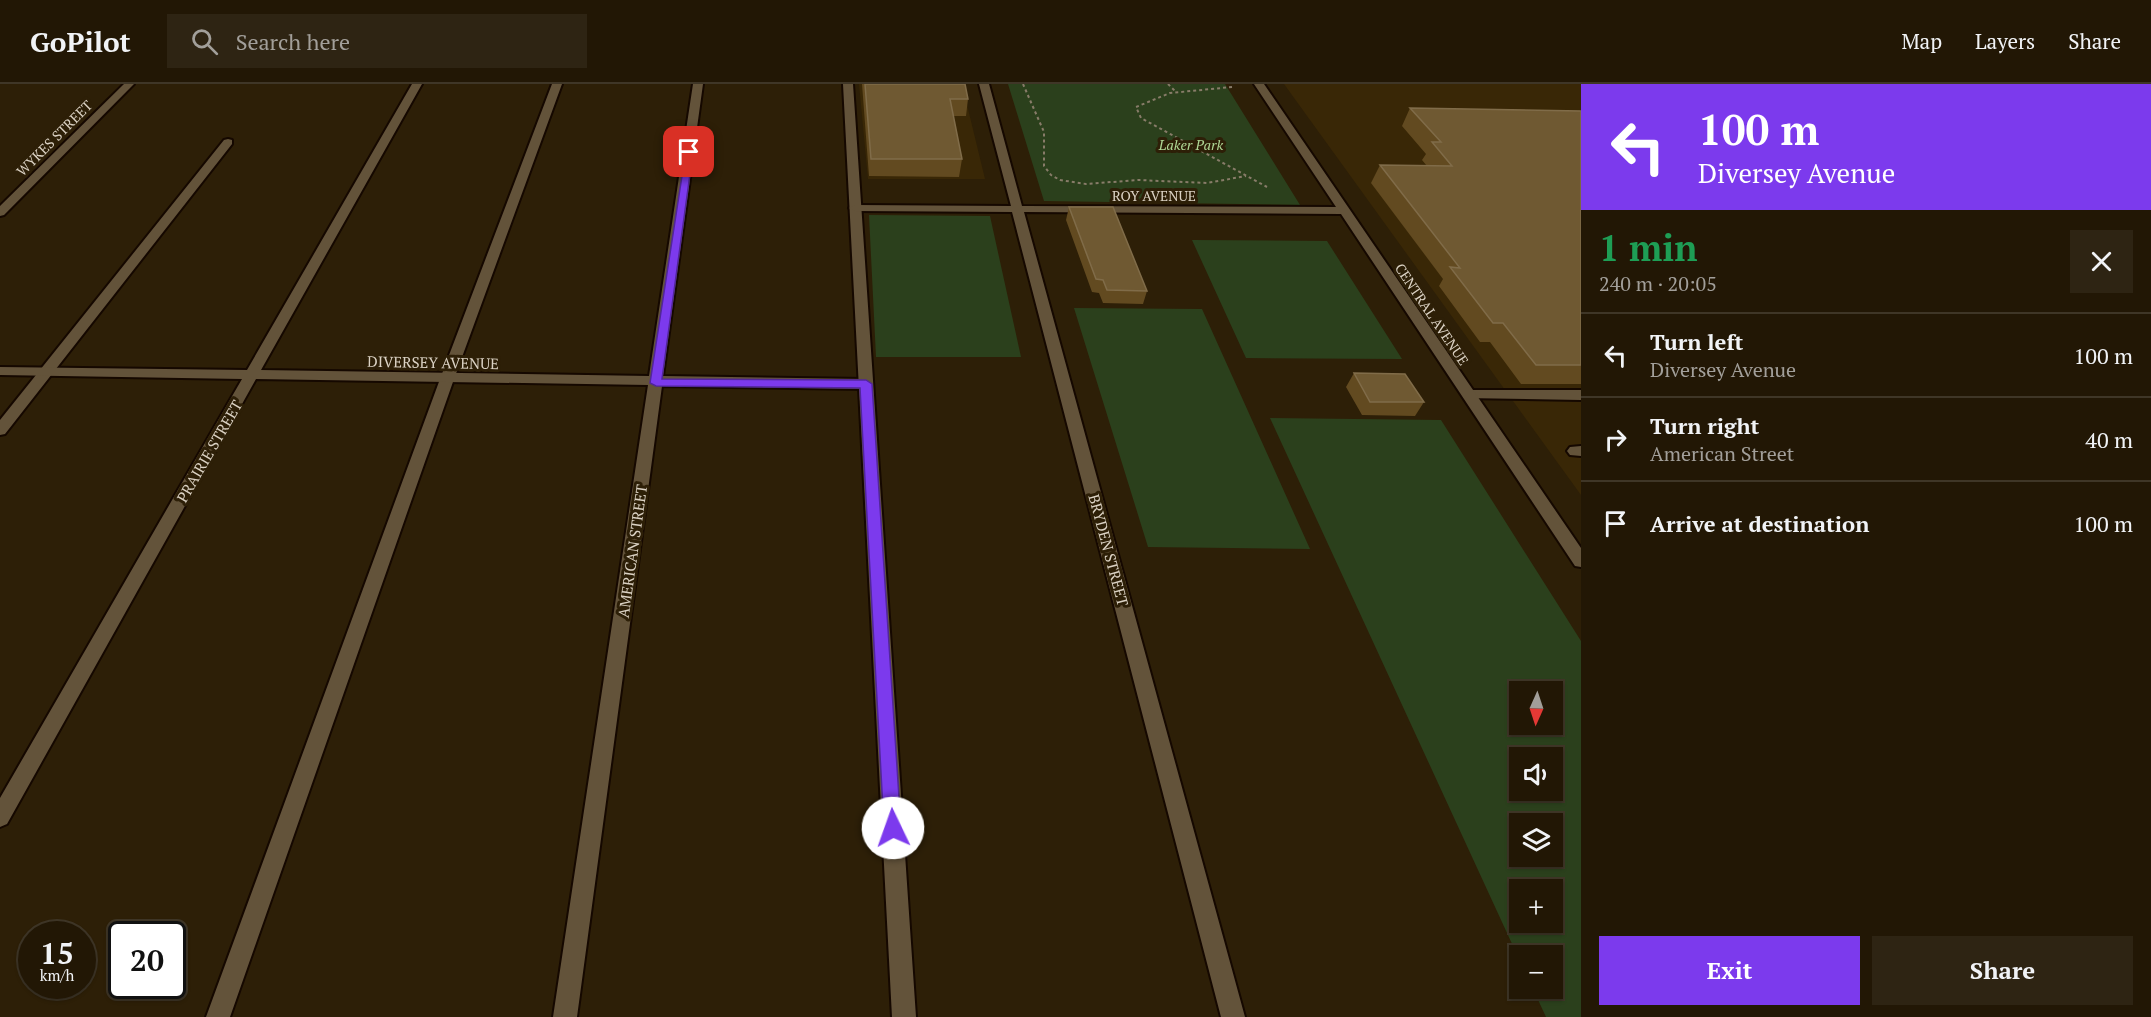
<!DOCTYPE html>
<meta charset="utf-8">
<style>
body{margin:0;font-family:"PT Serif",serif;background:#2e2413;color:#f1f3f6;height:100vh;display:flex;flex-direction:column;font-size:22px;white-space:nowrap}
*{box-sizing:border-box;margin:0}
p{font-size:20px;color:#a29f9a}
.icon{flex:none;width:33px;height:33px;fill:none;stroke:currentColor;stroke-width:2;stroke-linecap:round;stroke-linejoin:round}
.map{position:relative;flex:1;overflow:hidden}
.sheet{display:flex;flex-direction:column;background:#221705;width:570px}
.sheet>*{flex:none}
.hud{background:#7c3aed;color:#fff;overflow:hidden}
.needle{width:39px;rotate:183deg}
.controls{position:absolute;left:1509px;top:597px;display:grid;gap:12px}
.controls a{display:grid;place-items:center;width:54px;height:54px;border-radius:0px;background:#221705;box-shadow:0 2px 4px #0004,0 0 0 2px #3f3627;font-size:30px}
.speed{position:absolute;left:18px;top:837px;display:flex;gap:12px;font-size:30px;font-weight:700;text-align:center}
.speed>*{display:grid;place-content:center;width:78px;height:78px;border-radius:50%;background:#221705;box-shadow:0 2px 4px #0004,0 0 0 2px #3f3627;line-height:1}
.speed small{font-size:15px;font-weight:400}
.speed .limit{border:3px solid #111;border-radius:9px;background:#fff;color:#111}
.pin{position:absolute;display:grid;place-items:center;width:51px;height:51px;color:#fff;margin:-26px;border-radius:12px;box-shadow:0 3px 9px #0006}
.me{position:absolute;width:66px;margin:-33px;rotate:357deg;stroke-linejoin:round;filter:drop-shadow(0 0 4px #0008)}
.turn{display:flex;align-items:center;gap:21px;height:126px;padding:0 18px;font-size:27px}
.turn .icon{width:78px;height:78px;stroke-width:2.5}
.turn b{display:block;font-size:42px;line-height:51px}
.round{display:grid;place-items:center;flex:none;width:63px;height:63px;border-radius:0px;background:#2e2413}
.summary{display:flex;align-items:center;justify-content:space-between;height:102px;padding:0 18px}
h1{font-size:36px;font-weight:800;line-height:45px;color:#1e9e55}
.primary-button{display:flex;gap:12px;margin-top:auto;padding:12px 18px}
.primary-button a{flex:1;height:69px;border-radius:0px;background:#7c3aed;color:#fff;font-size:24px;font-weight:800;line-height:69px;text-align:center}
.primary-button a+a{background:#2e2413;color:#f1f3f6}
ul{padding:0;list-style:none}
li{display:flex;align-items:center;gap:18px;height:84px;padding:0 18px;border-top:2px solid #3f3627}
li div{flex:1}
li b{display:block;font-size:22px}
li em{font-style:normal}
header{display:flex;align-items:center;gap:36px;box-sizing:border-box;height:84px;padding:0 30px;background:#221705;border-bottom:2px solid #3f3627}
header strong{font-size:28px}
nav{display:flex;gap:33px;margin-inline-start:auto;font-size:21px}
.search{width:420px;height:54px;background:#2e2413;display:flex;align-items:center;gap:15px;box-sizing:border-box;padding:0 21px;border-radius:0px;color:#a29f9a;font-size:22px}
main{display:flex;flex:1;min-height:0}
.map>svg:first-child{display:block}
.built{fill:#392706}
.green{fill:#2b401c;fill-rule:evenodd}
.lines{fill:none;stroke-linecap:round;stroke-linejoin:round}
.service-casing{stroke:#150800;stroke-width:4}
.minor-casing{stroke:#150800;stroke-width:4}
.path{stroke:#887c69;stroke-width:2;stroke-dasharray:3 3;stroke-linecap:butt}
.service{fill:#63533a;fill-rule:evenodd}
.minor{fill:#63533a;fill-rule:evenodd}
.wall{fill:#624a20}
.building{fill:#6f5932;stroke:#806c49;stroke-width:1.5}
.route{fill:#7c3aed;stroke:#51269a;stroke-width:1.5}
.labels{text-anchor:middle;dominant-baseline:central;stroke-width:6;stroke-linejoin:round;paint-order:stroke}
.far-street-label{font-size:14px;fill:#dbd2c4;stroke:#2d1f07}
.far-park-label{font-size:14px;font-style:italic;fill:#afd795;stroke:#2d1f07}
.street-label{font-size:15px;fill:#dbd2c4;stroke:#2d1f07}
</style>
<header>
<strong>GoPilot</strong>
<div class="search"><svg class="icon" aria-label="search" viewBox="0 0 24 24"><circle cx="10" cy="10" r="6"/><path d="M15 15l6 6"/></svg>Search here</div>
<nav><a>Map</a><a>Layers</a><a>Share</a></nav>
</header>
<main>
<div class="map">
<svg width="1581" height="933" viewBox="0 0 1581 933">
<rect width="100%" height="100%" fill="#2d1f07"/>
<path class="built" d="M859 0H962L985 95H868Z
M1284 0H1581V411L1310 36Z"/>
<path class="green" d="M1008 0H1225L1300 121 1044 117Z
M869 131 990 132 1021 273H876Z
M1192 156 1327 157 1402 275 1246 274Z
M1074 224 1202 225 1310 465 1148 463Z
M1270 334 1441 336 1581 557V933H1546L1533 905 1552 904V872H1520L1519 875ZM1520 608H1552V640H1520ZM1520 674H1552V706H1520ZM1520 740H1552V772H1520ZM1520 806H1552V838H1520Z"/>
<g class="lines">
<g class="service-casing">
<path id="service" d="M552 0H562L454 295 230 933H206L440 295Z
M843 0H853L916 933H892Z
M228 55 232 56V60L5 350 0 351V336L224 56Z
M1469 306H1581V316L1464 314 1462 311Z
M1581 362V372L1570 371 1567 367 1570 363Z"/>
</g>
<g class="minor-casing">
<path id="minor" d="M124 0H134L4 131 0 132V122Z
M412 0H422L261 286 649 292 693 0H703L663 292 866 295 873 300 866 305 662 302 577 933H553L648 301 256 295 7 740 0 743V714L242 295 0 291V283L247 286Z
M979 0H989L1022 122 1336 123 1254 0H1264L1581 464V483L1575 482 1341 130 1024 128 1245 933H1221L1012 128 855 127 849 124 855 121 1011 122Z"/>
</g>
<path class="path" d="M1023 0 1044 48V82L1051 91 1060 96 1086 100 1138 96 1207 99 1246 92
M1168 0 1175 7
M1232 3 1170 9 1136 23 1141 34 1267 103"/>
<use href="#service" class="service"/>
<use href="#minor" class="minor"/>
</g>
<path class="wall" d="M862 0H965L968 15 966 32H953L962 75 959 93 869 92Z
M1410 24 1581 27V300H1521L1490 258H1480L1439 202 1443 195 1371 99 1380 81 1427 82 1422 76 1426 70 1402 42Z
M1069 123 1147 207 1143 220 1103 219 1099 209 1092 208 1066 136Z
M1354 289 1424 318 1415 332 1362 331 1346 303Z"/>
<path class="building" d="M865 0H965L968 15H950L962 75H871Z
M1410 24 1581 27V281H1536L1503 239H1493L1450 183 1460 184 1380 81 1452 82 1432 58H1441Z
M1069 123H1113L1147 207 1107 206 1103 196 1096 195Z
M1354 289 1405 290 1424 318H1370Z"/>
<path class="route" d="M686 66 693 68 662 295 866 296 872 300 901 744 899 750 893 753 887 750 884 744 860 304 656 302 650 299Z"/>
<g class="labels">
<g class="far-street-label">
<text transform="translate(54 54) rotate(-45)">WYKES STREET</text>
<text x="1154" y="111">ROY AVENUE</text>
<text transform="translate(1432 230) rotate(56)">CENTRAL AVENUE</text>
</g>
<g class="far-park-label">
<text x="1191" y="60">Laker Park</text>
</g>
<g class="street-label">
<text transform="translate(433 278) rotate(1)">DIVERSEY AVENUE</text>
<text transform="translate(209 367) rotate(-60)">PRAIRIE STREET</text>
<text transform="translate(1109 466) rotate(75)">BRYDEN STREET</text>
<text transform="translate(632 467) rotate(-82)">AMERICAN STREET</text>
</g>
</g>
</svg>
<div class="controls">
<a><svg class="needle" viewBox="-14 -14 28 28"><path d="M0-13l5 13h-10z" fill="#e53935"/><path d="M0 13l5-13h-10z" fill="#a29f9a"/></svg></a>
<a><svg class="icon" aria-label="sound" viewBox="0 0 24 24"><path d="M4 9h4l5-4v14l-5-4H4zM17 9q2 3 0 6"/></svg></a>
<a><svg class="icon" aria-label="layers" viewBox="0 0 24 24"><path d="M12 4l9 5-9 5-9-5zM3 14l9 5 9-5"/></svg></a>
<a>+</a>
<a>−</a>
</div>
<div class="speed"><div>15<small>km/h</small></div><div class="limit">20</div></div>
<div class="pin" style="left:689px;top:68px;background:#d93025"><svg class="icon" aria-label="arrive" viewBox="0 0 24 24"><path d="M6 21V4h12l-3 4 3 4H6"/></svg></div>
<svg class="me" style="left:893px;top:744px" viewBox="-20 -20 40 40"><circle r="19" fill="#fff"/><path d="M0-13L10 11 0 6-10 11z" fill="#7c3aed"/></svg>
</div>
<section class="sheet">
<div class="hud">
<div class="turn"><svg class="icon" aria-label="left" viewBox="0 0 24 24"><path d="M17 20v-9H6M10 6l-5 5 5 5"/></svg><div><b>100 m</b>Diversey Avenue</div></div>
</div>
<div class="summary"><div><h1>1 min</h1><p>240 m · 20:05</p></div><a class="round"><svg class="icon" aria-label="close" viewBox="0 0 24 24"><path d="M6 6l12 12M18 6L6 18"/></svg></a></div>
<ul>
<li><svg class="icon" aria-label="left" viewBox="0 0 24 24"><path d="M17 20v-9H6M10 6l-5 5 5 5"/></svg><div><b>Turn left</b><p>Diversey Avenue</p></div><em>100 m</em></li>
<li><svg class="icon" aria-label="right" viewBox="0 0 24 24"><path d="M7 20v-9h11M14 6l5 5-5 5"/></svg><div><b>Turn right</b><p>American Street</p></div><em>40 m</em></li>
<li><svg class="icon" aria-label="arrive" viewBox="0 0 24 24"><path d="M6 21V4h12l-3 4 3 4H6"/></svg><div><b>Arrive at destination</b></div><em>100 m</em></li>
</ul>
<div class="primary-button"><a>Exit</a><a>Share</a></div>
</section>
</main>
